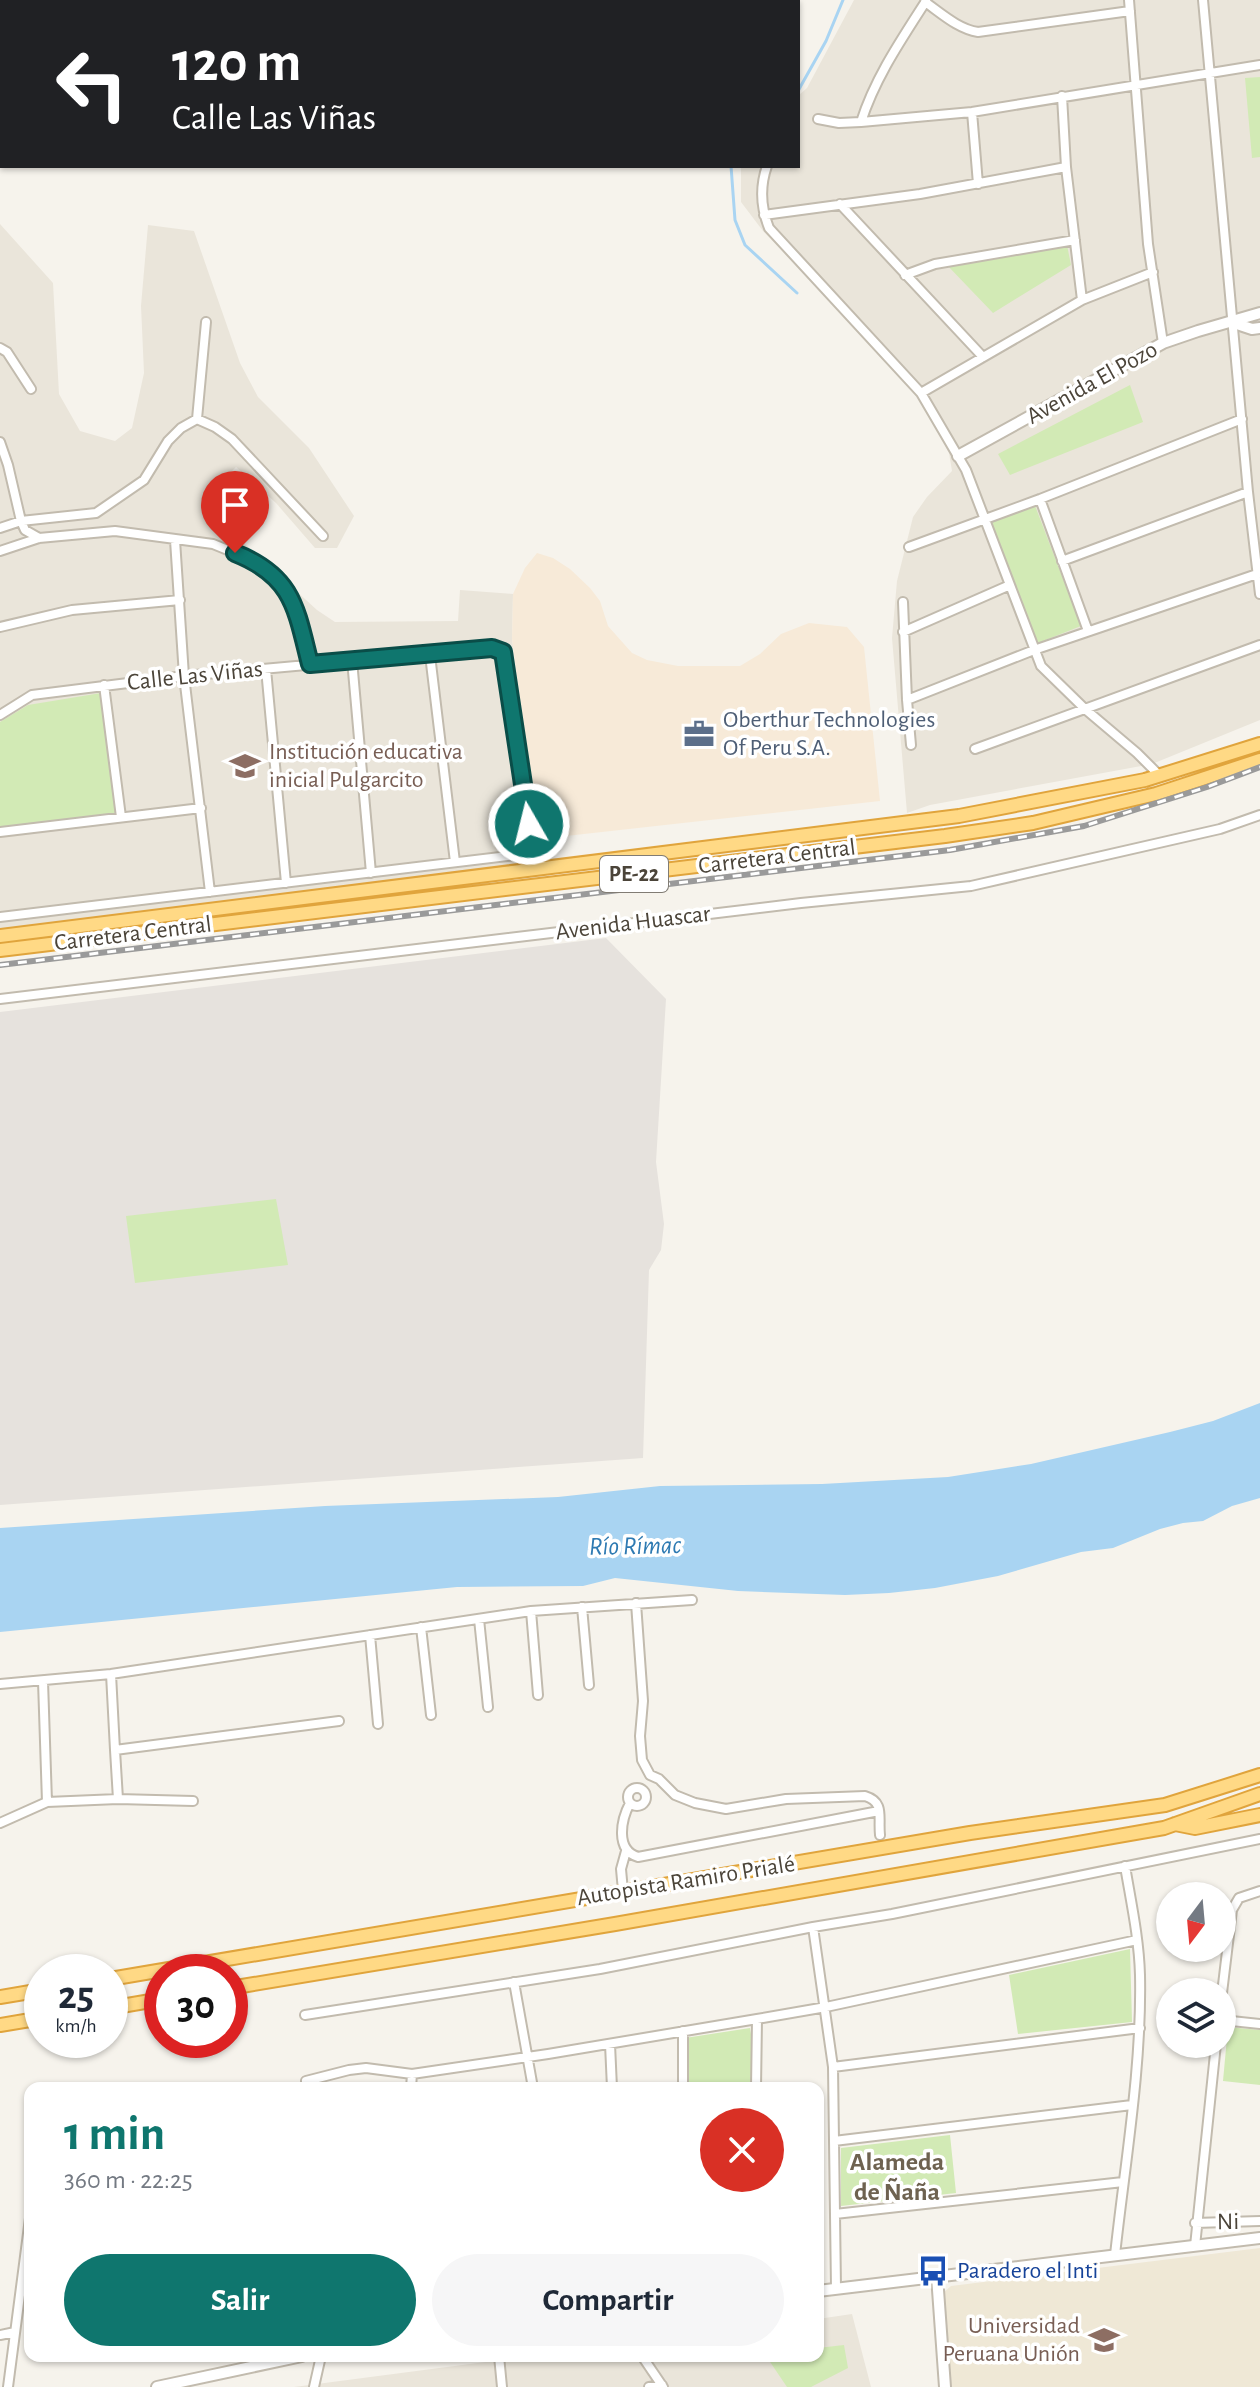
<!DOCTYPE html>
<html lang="es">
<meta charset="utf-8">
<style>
body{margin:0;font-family:"Alegreya Sans",sans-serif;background:#f6f6f7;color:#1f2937;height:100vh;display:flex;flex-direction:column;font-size:30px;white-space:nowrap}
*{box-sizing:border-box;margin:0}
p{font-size:26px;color:#747a83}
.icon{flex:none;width:44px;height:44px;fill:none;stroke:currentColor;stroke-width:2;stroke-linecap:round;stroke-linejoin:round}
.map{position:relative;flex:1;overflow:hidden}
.details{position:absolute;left:24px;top:2082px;width:800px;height:280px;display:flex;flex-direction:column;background:#fff;border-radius:16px;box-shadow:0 2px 6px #0004}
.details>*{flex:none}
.top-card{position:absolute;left:0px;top:0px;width:800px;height:168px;box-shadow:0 2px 6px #0004;background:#202124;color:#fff;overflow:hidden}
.needle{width:52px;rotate:196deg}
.controls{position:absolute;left:1156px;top:1882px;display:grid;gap:16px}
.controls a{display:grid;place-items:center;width:80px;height:80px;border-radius:50%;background:#fff;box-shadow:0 2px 6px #0004;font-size:40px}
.speed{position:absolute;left:24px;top:1954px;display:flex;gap:16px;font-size:40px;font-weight:700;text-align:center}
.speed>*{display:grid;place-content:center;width:104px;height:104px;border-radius:50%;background:#fff;box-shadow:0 2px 6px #0004;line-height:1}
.speed small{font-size:20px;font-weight:400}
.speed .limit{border:12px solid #d22;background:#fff;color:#111}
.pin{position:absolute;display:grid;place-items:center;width:68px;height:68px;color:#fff;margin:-82px -34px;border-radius:50% 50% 50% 0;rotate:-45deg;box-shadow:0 0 8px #0007}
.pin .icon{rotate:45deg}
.me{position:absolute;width:88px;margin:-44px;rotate:352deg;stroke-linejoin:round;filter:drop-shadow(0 0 6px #0008)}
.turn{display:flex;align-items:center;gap:28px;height:168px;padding:0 40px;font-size:36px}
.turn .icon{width:104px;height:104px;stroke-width:2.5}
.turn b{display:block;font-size:56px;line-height:68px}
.round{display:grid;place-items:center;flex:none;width:84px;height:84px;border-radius:42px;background:#f6f6f7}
.headline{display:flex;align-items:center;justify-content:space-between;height:136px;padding:0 40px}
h1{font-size:48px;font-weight:700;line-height:60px;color:#0f766e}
.primary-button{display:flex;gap:16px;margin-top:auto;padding:16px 40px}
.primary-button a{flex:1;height:92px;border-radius:48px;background:#0f766e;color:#fff;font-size:32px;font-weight:700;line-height:92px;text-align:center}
.primary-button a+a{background:#f6f6f7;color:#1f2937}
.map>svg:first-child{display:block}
.residential{fill:#eae5da}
.commercial{fill:#f7ead8}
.industrial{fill:#e6e2dd}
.education{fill:#efe8d6}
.green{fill:#d2eab5}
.water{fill:#a9d4f2}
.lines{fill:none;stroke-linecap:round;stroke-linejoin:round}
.stream{stroke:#a9d4f2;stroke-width:3}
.minor-casing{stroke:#c2bbae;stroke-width:12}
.tertiary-casing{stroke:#c2bbae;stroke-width:14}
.trunk-casing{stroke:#e0a43c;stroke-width:16}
.minor{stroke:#fff;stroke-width:8}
.tertiary{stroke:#fff;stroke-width:10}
.trunk{stroke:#ffd985;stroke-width:12}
.rail-casing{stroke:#9a9a9a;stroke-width:6}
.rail{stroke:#fff;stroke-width:3;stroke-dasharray:9;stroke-linecap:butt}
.route-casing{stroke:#0a4d48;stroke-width:20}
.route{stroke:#0f766e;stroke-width:14}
.labels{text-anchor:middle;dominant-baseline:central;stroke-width:7;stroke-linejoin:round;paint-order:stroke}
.shield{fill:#fff;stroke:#817c74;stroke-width:2}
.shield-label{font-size:22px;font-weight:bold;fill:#4b4439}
.street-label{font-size:24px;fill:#4b4439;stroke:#fff}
.service-label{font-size:24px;fill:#4e5e75;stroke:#fff;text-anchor:start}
.education-label{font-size:24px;fill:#785e54;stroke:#fff;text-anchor:start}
.transit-label{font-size:24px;fill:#164399;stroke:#fff;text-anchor:start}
.water-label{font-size:26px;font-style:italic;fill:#2e7ab2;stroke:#fff}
.neighbourhood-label{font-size:26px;font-weight:bold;fill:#6e6250;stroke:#fff}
</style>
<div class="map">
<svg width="1260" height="2387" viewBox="0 0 1260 2387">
<rect width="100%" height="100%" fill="#f6f3ec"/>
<path class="residential" d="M854 0H1260V720L1152 764 930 805 907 813 892 638 897 581 913 517 927 497 952 471 949 453 914 388 763 231 741 202V166H798V96L807 88Z
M0 224 53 283 59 394 80 431 115 441 132 428 144 373 141 306 148 225 194 231 240 363 258 397 309 448 354 516 337 548H315L276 503 236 467 228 475 213 515 317 610 335 622 458 621 460 590 513 594 512 639 539 839 545 853 550 878 0 957Z
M852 2314 871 2387H294L532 2356H818V2319Z"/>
<path class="commercial" d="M537 553 553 558 570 569 590 588 600 601 608 626 632 653 647 660 678 666H740L760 654 781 634 809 623 847 627 864 647 880 801 539 839 512 639 513 594 525 568Z"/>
<path class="industrial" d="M606 938 666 999 656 1162 664 1224 661 1250 649 1270 643 1458 0 1505V1012Z"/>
<path class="education" d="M1260 2248V2387H951L943 2293 951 2286Z"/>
<path class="green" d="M1260 77V157L1252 158 1245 78Z
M1067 245 1071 265 993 313 946 264Z
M1130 385 1143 422 1010 475 998 454Z
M1034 503 1081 626 1038 643 991 520Z
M101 693 116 815 0 829V722L28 705Z
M276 1199 288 1265 135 1283 126 1216Z
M1130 1949 1132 2022 1018 2034 1009 1975Z
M1228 2027 1260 2030V2085L1223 2081Z
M750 2028 753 2046 751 2088H687L685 2038Z
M950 2135 956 2193 841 2206V2148Z
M844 2345 848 2368 811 2387H787L766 2356H818V2348Z"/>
<path class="water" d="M1260 1403V1498L1232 1506 1203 1521 1183 1523 1160 1529 1113 1548 1081 1552 998 1576 935 1588 889 1593 845 1595 738 1591 615 1578 583 1586 457 1587 0 1632V1528L325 1506 558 1497 660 1486 822 1484 948 1477 1031 1464 1170 1432 1213 1421Z"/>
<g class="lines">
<path class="stream" d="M798 91 826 41 843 0
M731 166 735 220 745 245 797 293"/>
<g class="minor-casing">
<path id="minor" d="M1129 0 1148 244 1163 343
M1203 0 1248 492 1260 594
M925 2C941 13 958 29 978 32L1130 11
M1062 96 1066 167 1082 300
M972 112 978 184
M818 119 839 123 861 122 972 112 1260 65
M861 122C875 78 901 40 926 1
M767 166C760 186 761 208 769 228L921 393 966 470 1041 666 1085 709 1137 753 1160 776
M840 204 983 357
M764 215 920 194 1066 167
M905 275 935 264 1075 240
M0 348 7 352 31 389
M921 393 1082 300 1153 272
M197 419 215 427 232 439 323 536
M197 419 206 322
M0 442 8 465 21 521 25 530 39 538
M1040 499 1088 631
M0 528 21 521 96 513 144 480 168 441 181 428 197 419
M175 540 184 676 210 892
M909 547 1040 499 1242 419
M0 551 39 538 115 531 213 544 257 562 284 586 299 617 310 664
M1062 561 1248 492
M903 602 907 700 911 745
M0 627 72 610 180 600
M903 632 1010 585
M430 655 455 862
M352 660 371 873
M266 669 286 883
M104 685 121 817
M907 700 1034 650 1257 574
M0 715 32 695 184 676 495 648 504 655 535 868
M975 749 1260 645
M0 832 201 808
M0 917 533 853
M0 999 801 903 971 886 1220 829 1260 815
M636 1603 643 1701 640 1736 642 1760 650 1775 659 1779 675 1795 695 1803 726 1809 786 1799 865 1796C885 1802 878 1817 880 1835
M582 1607 589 1685
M531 1611 538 1695
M479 1619 488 1707
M421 1627 431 1715
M370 1635 378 1724
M111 1674 115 1750
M43 1681 47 1802
M0 1684 111 1674 531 1611 692 1600
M628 1797a9 9 0 1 1 18 0a9 9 0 1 1-18 0Z
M118 1799 115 1750 339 1721
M630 1803C621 1820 615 1850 638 1857L879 1811
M0 1823 47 1802 118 1799 193 1801
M623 1891 621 1869 626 1851
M813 1927 833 2067 836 2288
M514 1982 533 2088
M1222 1993 1232 1910 1239 1898 1260 1891
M305 2015 600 1969 813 1927 892 1914 1260 1839
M1222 2020 1260 2024
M610 2044 612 2088
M833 2067 1140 2028
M306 2081 349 2070 366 2068 412 2074 548 2054 757 2019 826 2007 1137 1940
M411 2088 412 2074
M683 2088V2031
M756 2088 757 2019
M834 2141 1132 2105
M835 2214 1123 2182
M1195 2223 1260 2221
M1195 2246 1216 2044
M1115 2255C1125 2163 1142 2067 1140 1975 1139 1938 1131 1902 1125 1866
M0 2335 15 2332
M499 2356 502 2387
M642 2356 663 2387
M8 2387 30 2218
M314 2387 321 2356
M649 2387 662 2385"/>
</g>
<g class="tertiary-casing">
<path id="tertiary" d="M1231 322 1252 329 1260 328
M958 456 1163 343 1198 331 1260 313
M937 2276 945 2387
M818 2291 1260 2238
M157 2387 302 2356"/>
</g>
<g class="trunk-casing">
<path id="trunk" d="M0 936 959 816 1145 780 1260 744
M0 950 945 836 1033 823 1156 794 1260 760
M1175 1824 1195 1828 1260 1815
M110 1979 970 1833 1165 1805 1260 1775
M230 1988 615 1924 1164 1828 1260 1794
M0 1997 42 1990
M110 2008 162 1999
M0 2025 42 2018"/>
</g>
<use href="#minor" class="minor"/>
<use href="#tertiary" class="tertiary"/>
<use href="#trunk" class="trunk"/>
<g class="rail-casing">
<path id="rail" d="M0 965 950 850 1084 826 1207 787 1260 767"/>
</g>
<use href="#rail" class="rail"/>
</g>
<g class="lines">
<g class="route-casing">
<path id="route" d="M235 553C293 576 296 608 310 664L492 648 503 652 529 824"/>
</g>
<use href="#route" class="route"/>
</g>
<defs>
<g id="office-bare" transform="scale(2.4)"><path d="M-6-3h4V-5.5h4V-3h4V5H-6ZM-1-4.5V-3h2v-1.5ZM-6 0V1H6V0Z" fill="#5c6f8a" stroke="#fff" stroke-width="2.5" paint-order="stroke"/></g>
<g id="school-bare" transform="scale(2.4)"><path d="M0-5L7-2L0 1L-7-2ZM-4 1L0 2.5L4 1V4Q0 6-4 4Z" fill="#8d6e63" stroke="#fff" stroke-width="2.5" paint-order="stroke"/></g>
<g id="bus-bare" transform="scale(2.4)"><path d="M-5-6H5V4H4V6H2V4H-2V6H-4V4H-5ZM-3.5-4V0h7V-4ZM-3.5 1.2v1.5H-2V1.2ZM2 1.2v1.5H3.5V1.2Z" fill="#1a4fb4" stroke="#fff" stroke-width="2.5" paint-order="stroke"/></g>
<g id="university-bare" transform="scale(2.4)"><path d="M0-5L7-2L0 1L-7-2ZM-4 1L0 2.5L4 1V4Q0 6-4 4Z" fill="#8d6e63" stroke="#fff" stroke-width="2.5" paint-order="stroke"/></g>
</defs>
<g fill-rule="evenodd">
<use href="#office-bare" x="699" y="734"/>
<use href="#school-bare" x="245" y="766"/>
<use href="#bus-bare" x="933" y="2271"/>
<use href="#university-bare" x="1104" y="2340"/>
</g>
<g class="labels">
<rect class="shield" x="600" y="856" width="68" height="36" rx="6"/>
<g class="shield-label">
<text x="634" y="874">PE-22</text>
</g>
<g class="street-label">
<text transform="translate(1092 383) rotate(-29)">Avenida El Pozo</text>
<text transform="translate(195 676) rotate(-6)">Calle Las Viñas</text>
<text transform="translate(777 857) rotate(-7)">Carretera Central</text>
<text transform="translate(633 923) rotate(-7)">Avenida Huascar</text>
<text transform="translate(133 934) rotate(-7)">Carretera Central</text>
<text transform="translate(686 1881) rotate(-9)">Autopista Ramiro Prialé</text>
<text transform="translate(1228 2222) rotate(-1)">Ni</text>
</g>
<g class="service-label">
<text x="723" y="720">Oberthur Technologies<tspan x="723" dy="28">Of Peru S.A.</tspan></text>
</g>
<g class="education-label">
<text x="269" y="752">Institución educativa<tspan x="269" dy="28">inicial Pulgarcito</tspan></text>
<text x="1080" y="2326" text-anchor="end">Universidad<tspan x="1080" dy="28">Peruana Unión</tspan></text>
</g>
<g class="transit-label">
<text x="957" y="2271">Paradero el Inti</text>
</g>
<g class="water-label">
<text transform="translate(635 1546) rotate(-1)">Río Rímac</text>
</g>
<g class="neighbourhood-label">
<text x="897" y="2162">Alameda<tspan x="897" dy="30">de Ñaña</tspan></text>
</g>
</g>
</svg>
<div class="controls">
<a><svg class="needle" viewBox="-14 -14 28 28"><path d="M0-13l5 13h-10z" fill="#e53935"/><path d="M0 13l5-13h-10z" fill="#747a83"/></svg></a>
<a><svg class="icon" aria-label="layers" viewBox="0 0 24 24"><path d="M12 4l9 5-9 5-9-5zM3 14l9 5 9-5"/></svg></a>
</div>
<div class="speed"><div>25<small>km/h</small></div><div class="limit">30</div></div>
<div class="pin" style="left:235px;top:553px;background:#d93025"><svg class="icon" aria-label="arrive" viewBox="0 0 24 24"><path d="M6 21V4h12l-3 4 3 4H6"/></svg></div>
<svg class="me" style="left:529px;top:824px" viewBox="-20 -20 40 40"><circle r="17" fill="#0f766e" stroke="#fff" stroke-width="3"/><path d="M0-11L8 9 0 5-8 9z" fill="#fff"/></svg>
<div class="top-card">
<div class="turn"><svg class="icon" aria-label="left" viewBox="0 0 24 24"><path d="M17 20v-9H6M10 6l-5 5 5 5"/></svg><div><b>120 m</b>Calle Las Viñas</div></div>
</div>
<section class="details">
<div class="headline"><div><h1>1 min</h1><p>360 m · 22:25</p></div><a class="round" style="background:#d93025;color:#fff"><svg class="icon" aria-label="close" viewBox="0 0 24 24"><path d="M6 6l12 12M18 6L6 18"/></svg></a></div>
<div class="primary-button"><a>Salir</a><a>Compartir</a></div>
</section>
</div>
